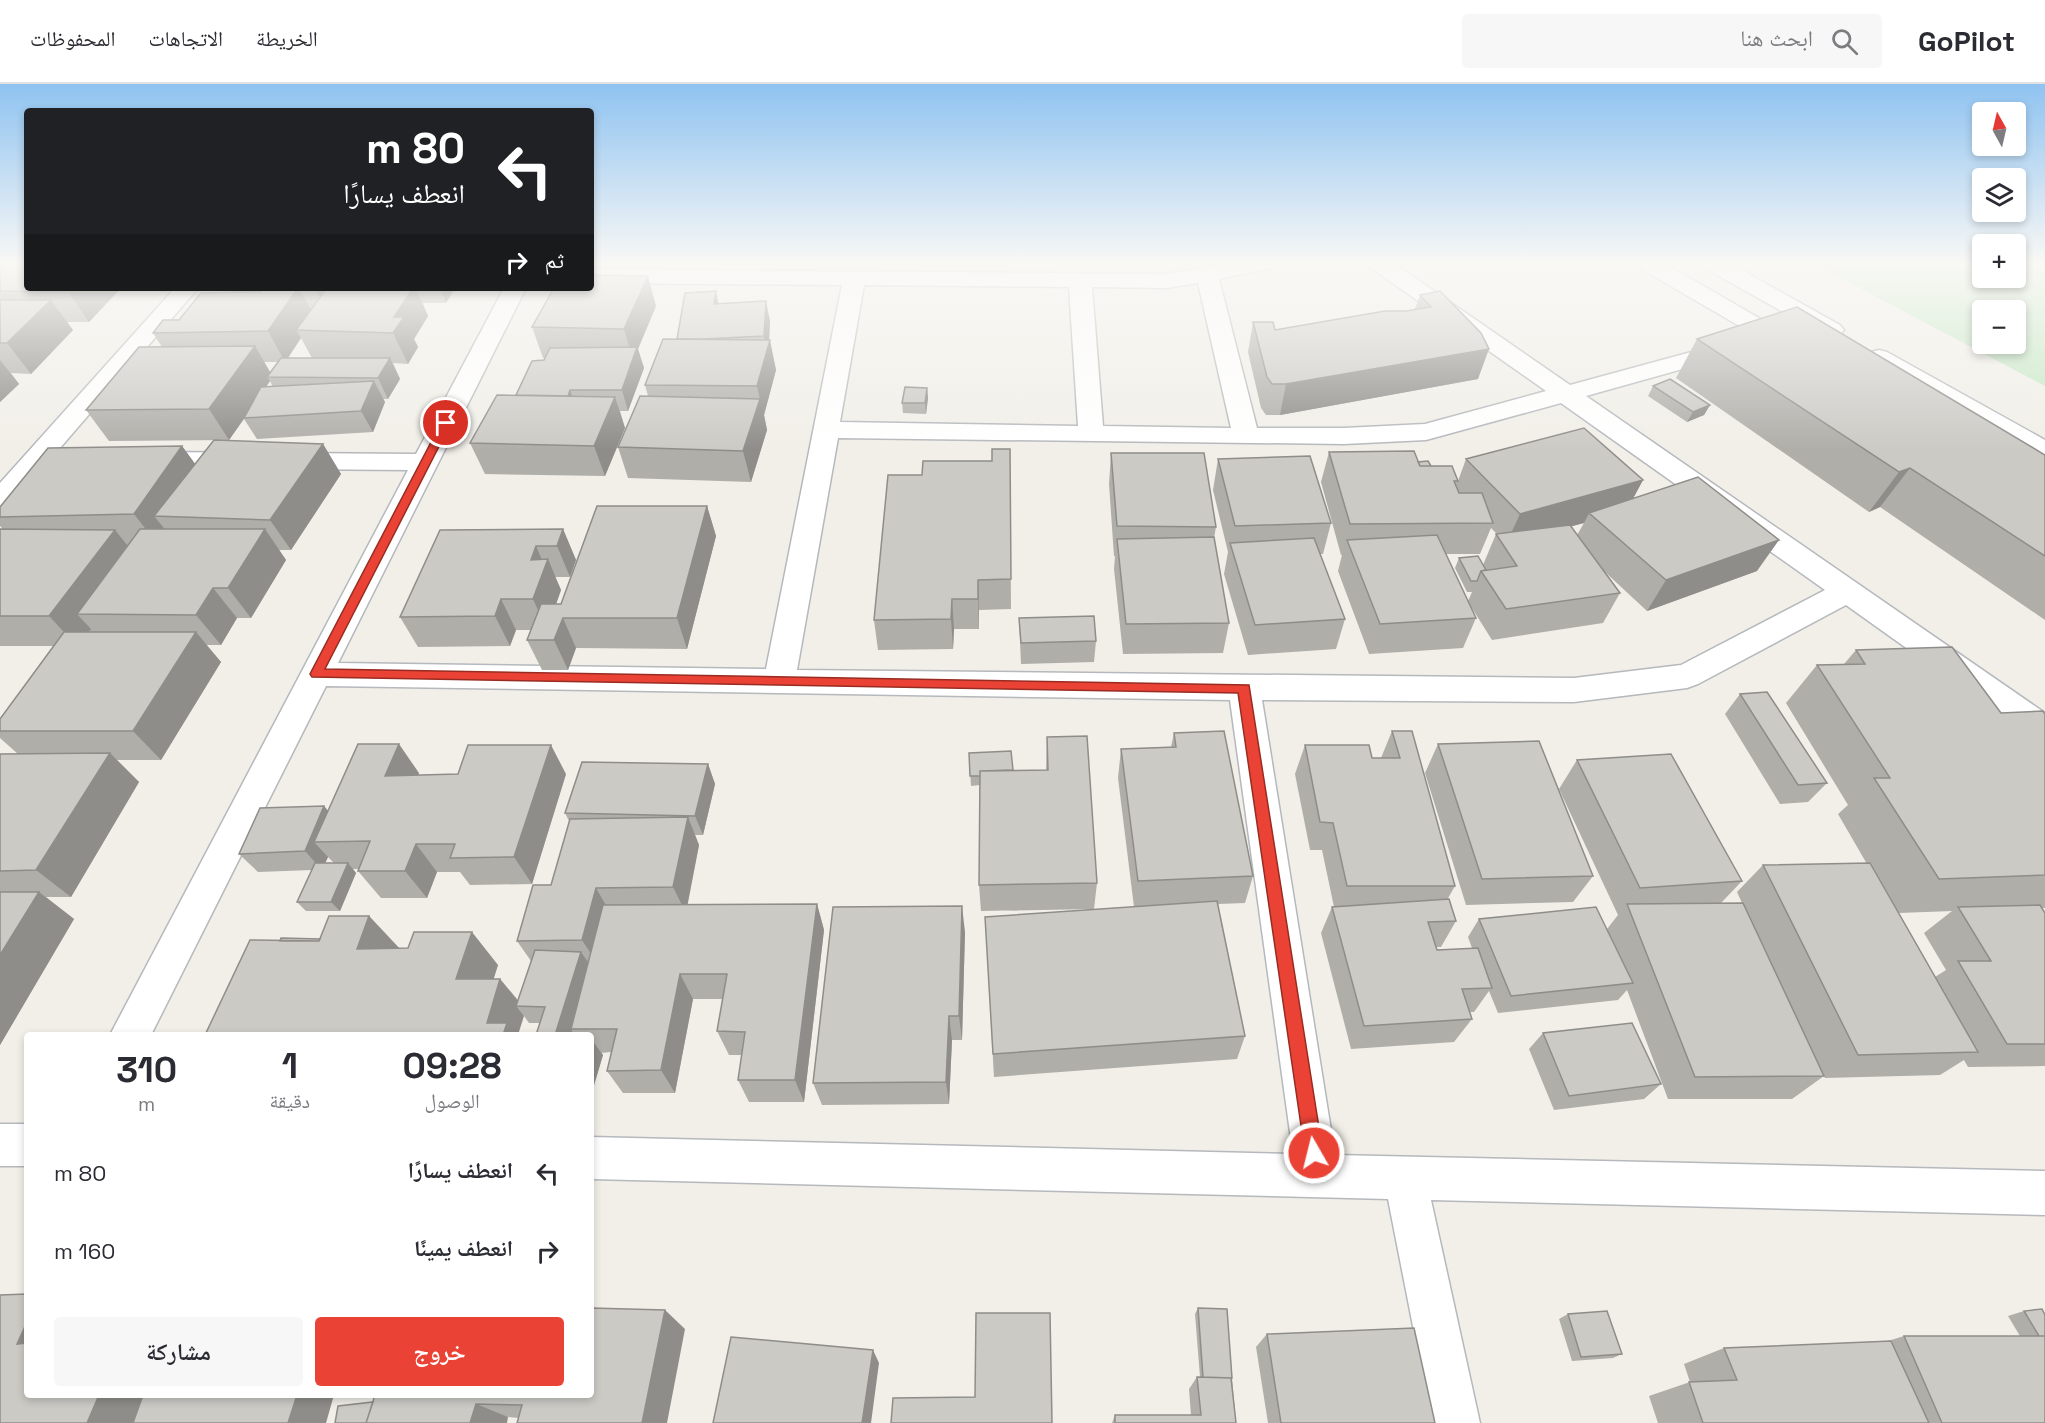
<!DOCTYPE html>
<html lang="ar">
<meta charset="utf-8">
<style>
body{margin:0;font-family:"Space Grotesk","Noto Naskh Arabic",sans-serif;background:#f7f7f7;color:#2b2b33;direction:rtl;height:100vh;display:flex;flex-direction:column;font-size:22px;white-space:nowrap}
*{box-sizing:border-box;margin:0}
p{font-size:20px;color:#7c7c81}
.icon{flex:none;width:33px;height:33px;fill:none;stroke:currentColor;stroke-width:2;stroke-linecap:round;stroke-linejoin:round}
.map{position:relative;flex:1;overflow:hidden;direction:ltr}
.sheet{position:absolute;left:24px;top:948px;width:570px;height:366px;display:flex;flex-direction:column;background:#fff;border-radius:6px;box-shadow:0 3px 9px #0003;direction:rtl}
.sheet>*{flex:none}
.banner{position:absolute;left:24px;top:24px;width:570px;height:183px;border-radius:6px;box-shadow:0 3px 9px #0003;direction:rtl;background:#202124;color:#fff;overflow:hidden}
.needle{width:39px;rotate:352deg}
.buttons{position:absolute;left:1972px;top:18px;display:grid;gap:12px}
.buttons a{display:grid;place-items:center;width:54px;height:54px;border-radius:6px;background:#fff;box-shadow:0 3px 9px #0003;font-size:30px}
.pin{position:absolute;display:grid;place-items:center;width:51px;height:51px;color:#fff;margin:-26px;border:3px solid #fff;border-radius:50%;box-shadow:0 2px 6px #0007}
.me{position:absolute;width:66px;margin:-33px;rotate:352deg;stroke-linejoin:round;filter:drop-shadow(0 0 4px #0008)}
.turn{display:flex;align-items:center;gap:21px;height:126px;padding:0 30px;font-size:27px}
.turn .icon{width:78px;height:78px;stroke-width:2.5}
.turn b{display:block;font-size:42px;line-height:51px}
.then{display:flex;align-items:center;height:57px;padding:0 30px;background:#0003;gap:12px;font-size:22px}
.eta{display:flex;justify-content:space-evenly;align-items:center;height:102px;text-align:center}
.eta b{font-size:36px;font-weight:600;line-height:42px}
.action{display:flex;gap:12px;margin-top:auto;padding:12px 30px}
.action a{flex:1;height:69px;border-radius:6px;background:#ea4335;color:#fff;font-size:24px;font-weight:600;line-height:69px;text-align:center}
.action a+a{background:#f7f7f7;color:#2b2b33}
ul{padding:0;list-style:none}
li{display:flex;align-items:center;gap:18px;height:78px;padding:0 30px}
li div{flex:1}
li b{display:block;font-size:22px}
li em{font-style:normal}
header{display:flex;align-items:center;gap:36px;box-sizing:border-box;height:84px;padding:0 30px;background:#fff;border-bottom:2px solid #e1e1e2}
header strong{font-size:28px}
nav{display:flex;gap:33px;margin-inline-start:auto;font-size:21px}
.search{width:420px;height:54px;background:#f7f7f7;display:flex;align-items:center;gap:15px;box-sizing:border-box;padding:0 21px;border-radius:6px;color:#7c7c81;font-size:22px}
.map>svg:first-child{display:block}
.green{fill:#c5e8c5;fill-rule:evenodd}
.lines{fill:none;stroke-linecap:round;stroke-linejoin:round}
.minor-casing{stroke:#b5b8bc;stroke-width:3}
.minor{fill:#fff;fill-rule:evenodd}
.wall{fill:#afaea9;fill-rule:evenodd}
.shaded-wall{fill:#8f8d8a}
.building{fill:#cccac5;stroke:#8f8d8a;stroke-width:1.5}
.route{fill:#ea4335;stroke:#982c22;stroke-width:1.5}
</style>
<header>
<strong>GoPilot</strong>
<div class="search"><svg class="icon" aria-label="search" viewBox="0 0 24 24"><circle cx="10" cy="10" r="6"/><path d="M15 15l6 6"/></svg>ابحث هنا</div>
<nav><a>الخريطة</a><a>الاتجاهات</a><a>المحفوظات</a></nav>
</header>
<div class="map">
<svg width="2045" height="1339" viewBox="0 0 2045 1339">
<rect width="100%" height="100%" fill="#f1efe8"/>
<path class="green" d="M1810 178H1983V194H2016V178H2045V302ZM1983 226H2016V260H1983Z"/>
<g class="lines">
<g class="minor-casing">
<path id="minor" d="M1236 178H1278L1275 183 1219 195 1257 344H1344L1425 340 1546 307 1370 183 1367 178H1392L1570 301 1728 258 1736 260 1740 265 1736 270 1586 312 2045 629V659L2034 655 1846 521 1698 600 1687 604 1574 618 1262 616 1335 1071 2045 1087V1131L1431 1116 1480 1339H1432L1388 1115 591 1095V1053L1293 1070 1230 616 326 602 151 951H110L408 386 149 384 140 382 136 376 140 370 149 368 416 370 504 204H526L338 579 766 585 842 201 591 199V185L1167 190ZM1198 199 1231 344 1103 342 1092 203 1167 204ZM864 201 1069 203 1078 342 840 338ZM1561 319 1825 506 1681 581 1574 594 797 586 838 354 1344 360 1426 356Z
M1635 178H1662L1795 255 1799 260 1795 265 1787 267 1779 265 1638 183Z
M1700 178H1727L1840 241 1844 246 1840 251 1832 253 1824 251 1703 183Z
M175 204H198L10 422 0 425V399Z
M1879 266 1887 268 2045 356V375L2036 373 1871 278 1867 273 1871 268Z
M0 1040H27V1082H0Z"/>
</g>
<use href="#minor" class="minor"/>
</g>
<path class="wall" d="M0 178 27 204H121L89 238H66L73 246 31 290 11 289 19 300 0 318Z
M229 204H455L446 219H422L428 232 414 255 418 263 408 280 393 279 400 295 388 315H383L385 318 373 348 257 355 244 335 229 356 109 357 86 326 162 263 153 249 232 209ZM301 254 312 274H288ZM264 278H278L270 288ZM270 297 273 303H266Z
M1440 207 1478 295 1280 331H1266L1261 324 1248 268 1253 238 1275 246 1406 227 1415 225 1420 211Z
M718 219 770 237 769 256 776 286 764 331 767 346 751 398 628 394 618 363 648 312 645 301 677 255Z
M656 222 638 265 644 284 628 327H620L625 344 605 392 485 390 470 359 516 311 544 276 546 274H543L532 243Z
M1697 255 2045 371V536L1880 423 1869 428 1676 294Z
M1653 302 1710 321 1704 331 1687 338 1648 312Z
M927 304 928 314 926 330 903 329 902 319Z
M323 360 341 390 291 466H279L286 476 251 534H237L221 561H206L221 578 161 676H117L139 698 71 813H46L74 835 0 961V670H18L0 654V635L53 562H0V445H3L0 442V423L182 362 195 380Z
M1010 365 1011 525 979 526V545H954L953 565 878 566 874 536 922 391 992 377Z
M1329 368 1418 378 1431 382 1458 397 1466 375 1643 396 1633 414 1757 487 1647 527 1605 488 1620 509 1603 539 1492 556 1470 521 1476 534 1463 564 1369 570 1338 487 1342 471H1341L1321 398ZM1584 439 1577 451 1571 442ZM1491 444 1497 450H1496L1483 481 1459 474 1455 484 1467 508H1472L1468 517 1446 470H1480Z
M1111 369 1216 443 1214 454 1229 539 1223 569 1123 570 1114 485 1115 472H1114L1109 400Z
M1218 375 1331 439 1323 470H1320L1345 535 1336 565 1248 571 1224 490 1228 468 1213 406Z
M707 422 716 452 687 565 576 564 568 586H542L527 556 531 546H516L510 562 418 563 400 533 563 445 576 476 570 493H555L561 506 556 520H561Z
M1019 534 1096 557 1094 578 1021 580Z
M1856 566 2001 629 2045 630V824H2041L2045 829V982L1968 983 1964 976 1940 991 1825 994 1759 854 1824 992 1792 1015H1668L1627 906 1618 916 1498 929 1489 907 1474 928H1469L1472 935 1454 958 1351 965 1321 849 1332 823H1334L1322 766H1310L1295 690 1305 661 1372 674H1381L1392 647 1455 802 1447 816 1456 837 1441 863H1436L1437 866 1472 864 1468 853 1479 835 1607 845 1618 831 1559 705 1577 676 1742 797 1721 819H1742L1737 808 1763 781 1867 780 1838 730 1848 721 1786 619 1817 581 1844 580ZM1952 827 1924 849 1946 886 1935 893 1899 829Z
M1740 610 1827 699 1808 718 1780 720 1725 630Z
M1174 649 1253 792 1245 819 1218 820 1245 952 1237 975 994 993 985 833 1134 823 1118 694 1121 665 1171 663Z
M1047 653 1097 799 1094 825 981 827 979 801 980 701 971 702 969 669 1013 686H1046Z
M1438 660 1593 792 1573 818 1466 821 1425 689Z
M708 680 715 700 703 751H695L699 761 687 821 817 820 824 846 804 1018H749L738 996 742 971H729L717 947 723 915H693L675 1009H623L607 987 611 968 601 969 603 971 594 1001H591V951H575L573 949 540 939H529L524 932 320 855 369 832 399 864 498 881 493 895H500L518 916 531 877 517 857 551 801 569 737 565 729Z
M419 689 418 691 566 690 532 800 470 801 460 788H437L427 814H381L358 787 359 785H353L356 789 340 827H306L297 818 312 786 258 788 239 770 324 722 328 727ZM328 773 334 779H325Z
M965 848 962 956H952L949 1020 822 1021 813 999Z
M1543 949 1661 1000 1644 1015 1554 1026 1529 965Z
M1198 1224 1232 1294 1236 1339H1112L1115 1331H1191L1189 1305 1197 1293H1200L1195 1230Z
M2042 1225 2045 1339H1658L1649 1312 1690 1298 1684 1280 1724 1264 1888 1257 1904 1252H2020L2008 1232 2024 1227Z
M1568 1230 1622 1270 1613 1274 1572 1277 1559 1235Z
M685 1245 519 1334 508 1333 373 1318Z
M1267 1250 1435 1339H1268L1256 1263Z"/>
<path class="shaded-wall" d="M648 192 656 222 638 265 644 284 628 327 622 306 633 275 624 245Z
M71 204H121L89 238 68 208Z
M298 204H299L315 233 296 246 301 254 285 278 268 247Z
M315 204H339L325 223Z
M413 204H416L428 232 414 255 418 263 408 280 393 249 394 233Z
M440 204H455L446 219Z
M716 207 720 228 714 220Z
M51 216 73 246 31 290 7 259Z
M766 217 770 237 769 258 770 256 776 286 764 331 767 346 751 398 743 367 760 316 757 302 767 266 764 252Z
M255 262 273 293H267L270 297 229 356 209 325Z
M1489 265 1478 295 1280 331 1286 300Z
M390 274 400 295 388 315 378 294Z
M0 276 19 300 0 318Z
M374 297 385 318 373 348 361 327Z
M927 304 928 314 926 330 925 319Z
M570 306 578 327 568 312Z
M615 313 625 344 605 392 594 362Z
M1710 321 1704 331 1687 338 1693 328Z
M323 360 341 390 291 466 270 436Z
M182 362 204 392 154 432 167 448 158 461 134 430Z
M1910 384 1880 423 1869 428 1899 388Z
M1643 396 1627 426 1589 429 1584 439 1506 460 1520 430Z
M707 422 716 452 687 565 677 534Z
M265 445 286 476 251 534 228 504Z
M563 445 576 476 570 493 557 462Z
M115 446 140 477 77 530 91 545 78 563 49 532Z
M1779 456 1757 487 1647 527 1666 496Z
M536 462 545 483 548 475 561 506 547 546 533 515 531 476Z
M978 496 979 526V545L978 515Z
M213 504 237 534 221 561 196 531Z
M501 515 516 546 510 562 495 532Z
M952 515 954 545 953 565 951 535Z
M563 534 576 564 568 586 554 556Z
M196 548 221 578 161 676 133 647Z
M399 660 419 689 407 720 385 692Z
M551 661 566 690 532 800 514 773Z
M110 669 139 698 71 813 36 786Z
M708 680 715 700 703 751 695 732Z
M324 722 340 741 314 758 328 773 322 786 305 767Z
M688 733 699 761 686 829 673 803Z
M416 760 437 788 427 814 405 787Z
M348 779 356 789 340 827 331 818Z
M596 804 611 830 599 882 582 856Z
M39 808 74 835 0 961V871Z
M817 820 824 846 804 1018 795 996Z
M962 822 965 848 962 956 959 932Z
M369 832 400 865H357Z
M472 848 498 881 484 926 456 895Z
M581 868 593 885 571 945 573 949V951H555Z
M680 890 693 915 675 1009 661 986Z
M500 895 522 922H516L524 932 518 951H498L487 939Z
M949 932 952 956 949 1020 946 998Z
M591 955 603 971 594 1001 591 997Z
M665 1226 685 1245 667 1339H642Z
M27 1238V1263L17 1260Z
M873 1266 879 1279 871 1339H862Z
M99 1311H146L135 1339H87Z
M297 1311H334L326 1339H288Z
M476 1320 508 1333 507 1339H470Z"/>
<path class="building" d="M0 178H27V204H71L68 208 0 207Z
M591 191 648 192 624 245 532 243 554 204H591Z
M263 204H298L268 247 153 249 163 236H179L201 209 260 208Z
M327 204H413L394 233H404L393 249 296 246Z
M716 207 714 220 766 217 764 252 704 255H677L685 209Z
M1440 207 1481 249 1489 265 1286 300H1272L1267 293 1253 238H1273L1275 246 1385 227H1406L1431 223 1420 211Z
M0 216H51L7 259H0Z
M1797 223 2045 371V472L1910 384 1899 388 1697 255Z
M663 255 770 256 757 302 645 301Z
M255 262 209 325 86 326 139 263Z
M637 263 622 306H570L568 312 516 311 532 277 544 276 550 264Z
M281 274H390L378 294 267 293Z
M1670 295 1710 321 1693 328 1653 302Z
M374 297 361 327 244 334 261 303Z
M905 303 927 304 925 319H902Z
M497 311 615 313 594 362 470 359Z
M640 312 760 315 743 367 618 363Z
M1584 344 1643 396 1520 430 1466 375Z
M214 356 323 360 270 436 154 432Z
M182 362 134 430 0 433V423L48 364Z
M992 365H1010L1011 495 978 496V515H952L951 535 874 536 888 391H922L923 377H992Z
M1414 367 1420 382H1452L1458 397H1454L1459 409H1482L1493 439 1350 440 1329 368Z
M1111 369H1204L1216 443 1117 442Z
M1310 372 1331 439 1235 442 1218 375Z
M1428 377 1431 382H1420L1418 378Z
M1698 393 1779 456 1666 496 1589 429Z
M597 422H707L677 534H563L554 556H527L541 520H561Z
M1570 441 1620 509 1506 525 1481 487 1517 482 1496 450Z
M0 445 115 446 49 532H0Z
M140 445H265L228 504H213L196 531 77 530Z
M563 445 557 462H536L531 476 548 475 533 515H501L495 532 400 533 440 446Z
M1437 451 1476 534 1380 540 1347 456Z
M1214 453 1229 539 1126 540 1117 455Z
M1314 454 1345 535 1255 541 1230 459Z
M1478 472 1486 486 1481 487 1477 497H1471L1459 474Z
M1094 532 1096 557 1021 559 1019 534Z
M64 548H196L133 647H0V635Z
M1952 563 2001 629 2043 627 2045 630V791L1939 795 1874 694H1890L1817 581 1865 580 1856 566Z
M1767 608 1827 699 1798 701 1740 610Z
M1224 647 1253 792 1138 797 1121 665 1176 663 1174 649Z
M1392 647H1412L1455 802H1347L1333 739 1320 738 1305 661H1369L1372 674H1400Z
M1087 652 1097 799 979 801 980 687 1048 686 1047 653Z
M1539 657 1593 792 1482 795 1438 660Z
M358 660H399L385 692 458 690 468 661H551L514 773 450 774 455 760H416L405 787H358L370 757 314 758Z
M1011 667 1013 686 980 687V692H970L969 669Z
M110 669 36 786 0 787V670Z
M1671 670 1742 797 1640 804 1577 676Z
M582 678 708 680 695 732 565 729Z
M324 722 305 767 239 770 260 724Z
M688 733 673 803 596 804 582 856 517 857 533 801H551L570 735Z
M315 779H348L331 818H297Z
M1870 779 1978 968 1858 971 1763 781Z
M0 808H39L0 871Z
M1449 815 1456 837 1428 838 1437 866 1478 864 1492 904 1462 905 1472 935 1364 942 1332 823Z
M1217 817 1245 952 993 970 985 833Z
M1743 819 1824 992 1695 993 1627 820Z
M817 820 795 996H738L745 948 717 947 727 890H680L661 986 607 987 617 945H571L603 821Z
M2040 821 2045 829V960H2007L1958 877H1991L1958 823Z
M962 822 959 932H949L946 998 813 999 833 823Z
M1596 823 1633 899 1511 912 1479 835Z
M329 832H369L357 865 408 864 414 848H472L456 895H500L487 939H507L503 951H205L250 856 319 857Z
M281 854 320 855 319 857H280Z
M535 866 581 868 555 951H536L545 923 516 922Z
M1632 939 1661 1000 1569 1012 1543 949Z
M27 1210V1238L17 1260 27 1259V1311H99L87 1339H0V1211Z
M591 1224 665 1226 642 1339H517L522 1321 476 1320 470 1339H366L375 1311H591Z
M1198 1224 1227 1225 1232 1294 1203 1293Z
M2042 1225 2045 1231V1252H2039L2024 1227Z
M1607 1227 1622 1270 1581 1273 1568 1230Z
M976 1229H1050L1052 1339H891L893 1314 975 1313Z
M1414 1244 1435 1339H1281L1267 1250Z
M1904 1252H2045V1339H1942Z
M731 1253 873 1266 862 1339H713Z
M1891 1257 1929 1339H1703L1689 1298 1737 1296 1724 1264Z
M1197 1293 1231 1294 1236 1339H1115V1331H1201Z
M143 1311H297L288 1339H133Z
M373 1318 366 1339H335L338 1322Z"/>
<linearGradient id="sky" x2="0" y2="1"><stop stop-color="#8fc3f1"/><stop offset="0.49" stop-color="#f9f8f5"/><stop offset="1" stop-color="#f9f8f5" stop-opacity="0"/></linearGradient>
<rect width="2045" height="366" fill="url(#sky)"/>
<path class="route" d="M446 336 451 339 325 585 1249 601 1323 1069 1320 1075 1314 1078 1308 1075 1305 1069 1238 609 312 593 310 590 441 339Z"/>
</svg>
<div class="buttons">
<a><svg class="needle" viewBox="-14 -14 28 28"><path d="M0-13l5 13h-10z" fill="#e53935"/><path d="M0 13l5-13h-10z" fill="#7c7c81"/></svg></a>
<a><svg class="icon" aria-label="layers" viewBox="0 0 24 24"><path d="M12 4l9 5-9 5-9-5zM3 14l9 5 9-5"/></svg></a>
<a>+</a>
<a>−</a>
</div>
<div class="pin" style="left:446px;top:339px;background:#d93025"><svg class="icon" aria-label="arrive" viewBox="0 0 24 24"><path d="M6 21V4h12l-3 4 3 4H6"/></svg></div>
<svg class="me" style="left:1314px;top:1069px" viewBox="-20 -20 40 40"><circle r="17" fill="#ea4335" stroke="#fff" stroke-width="3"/><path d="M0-11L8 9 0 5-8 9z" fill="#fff"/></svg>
<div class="banner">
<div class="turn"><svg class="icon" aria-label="left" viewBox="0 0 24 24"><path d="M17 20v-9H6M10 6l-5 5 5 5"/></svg><div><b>80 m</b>انعطف يسارًا</div></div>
<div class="then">ثم<svg class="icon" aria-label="right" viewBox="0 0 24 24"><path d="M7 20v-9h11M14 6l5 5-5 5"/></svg></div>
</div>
<section class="sheet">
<div class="eta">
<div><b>09:28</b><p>الوصول</p></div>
<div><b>1</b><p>دقيقة</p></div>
<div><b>310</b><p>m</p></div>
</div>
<ul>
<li><svg class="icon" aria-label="left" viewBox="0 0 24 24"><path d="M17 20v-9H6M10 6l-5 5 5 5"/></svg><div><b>انعطف يسارًا</b></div><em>80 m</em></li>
<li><svg class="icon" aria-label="right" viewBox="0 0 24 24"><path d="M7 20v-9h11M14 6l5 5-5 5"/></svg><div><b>انعطف يمينًا</b></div><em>160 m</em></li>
</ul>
<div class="action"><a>خروج</a><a>مشاركة</a></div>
</section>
</div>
